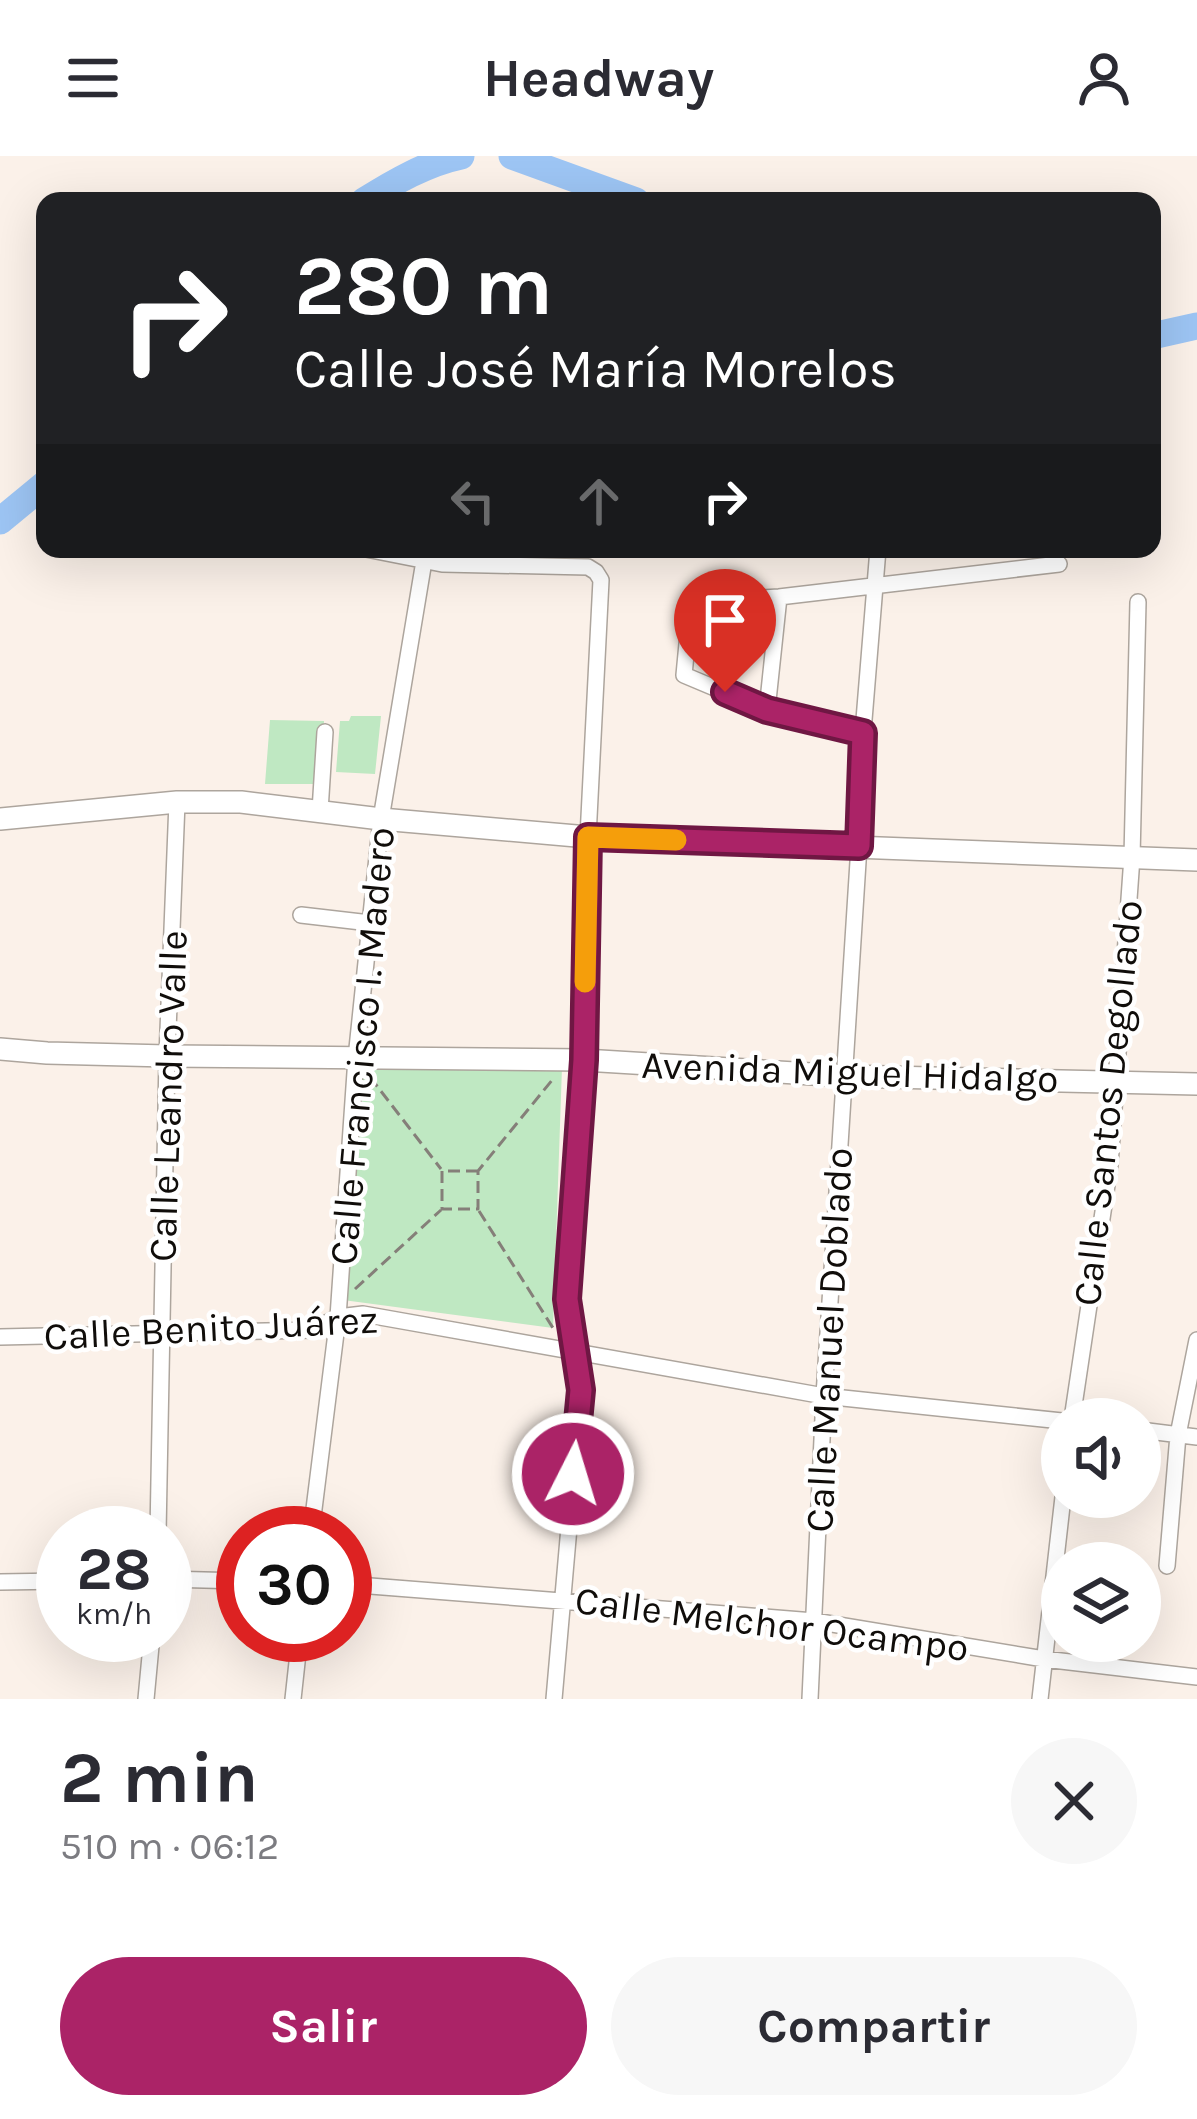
<!DOCTYPE html>
<html lang="es">
<meta charset="utf-8">
<style>
body{margin:0;font-family:Karla,sans-serif;background:#f7f7f7;color:#2b2b33;height:100vh;display:flex;flex-direction:column;font-size:45px;white-space:nowrap}
*{box-sizing:border-box;margin:0}
p{font-size:39px;color:#7c7c81}
.icon{flex:none;width:66px;height:66px;fill:none;stroke:currentColor;stroke-width:2;stroke-linecap:round;stroke-linejoin:round}
.map{position:relative;height:1543px;overflow:hidden}
.panel{display:flex;flex-direction:column;background:#fff;flex:1}
.panel>*{flex:none}
.banner{position:absolute;left:36px;top:36px;width:1125px;height:366px;border-radius:24px;box-shadow:0 12px 48px #0002;background:#202124;color:#fff;overflow:hidden}
.buttons{position:absolute;left:1041px;top:1242px;display:grid;gap:24px}
.buttons a{display:grid;place-items:center;width:120px;height:120px;border-radius:50%;background:#fff;box-shadow:0 12px 48px #0002;font-size:60px}
.speed{position:absolute;left:36px;top:1350px;display:flex;gap:24px;font-size:60px;font-weight:700;text-align:center}
.speed>*{display:grid;place-content:center;width:156px;height:156px;border-radius:50%;background:#fff;box-shadow:0 12px 48px #0002;line-height:1}
.speed small{font-size:30px;font-weight:400}
.speed .limit{border:18px solid #d22;background:#fff;color:#111}
.pin{position:absolute;display:grid;place-items:center;width:102px;height:102px;color:#fff;margin:-123px -51px;border-radius:50% 50% 50% 0;rotate:-45deg;box-shadow:0 0 12px #0007}
.pin .icon{rotate:45deg}
.me{position:absolute;width:132px;margin:-66px;rotate:5deg;stroke-linejoin:round;filter:drop-shadow(0 0 9px #0008)}
.turn{display:flex;align-items:center;gap:42px;height:252px;padding:0 60px;font-size:54px}
.turn .icon{width:156px;height:156px;stroke-width:2.5}
.turn b{display:block;font-size:84px;line-height:102px}
.lanes{display:flex;align-items:center;height:114px;padding:0 60px;background:#0003;justify-content:center;gap:60px;direction:ltr}
.lanes .off{opacity:.35}
.round{display:grid;place-items:center;flex:none;width:126px;height:126px;border-radius:63px;background:#f7f7f7}
.head{display:flex;align-items:center;justify-content:space-between;height:204px;padding:0 60px}
h1{font-size:72px;font-weight:700;line-height:90px}
.primary-button{display:flex;gap:24px;margin-top:auto;padding:24px 60px}
.primary-button a{flex:1;height:138px;border-radius:72px;background:#ab2367;color:#fff;font-size:48px;font-weight:700;line-height:138px;text-align:center}
.primary-button a+a{background:#f7f7f7;color:#2b2b33}
header{display:flex;justify-content:space-between;align-items:center;height:156px;padding:0 60px;background:#fff;font-size:54px;font-weight:700}
.map>svg:first-child{display:block}
.green{fill:#bfe8c2}
.lines{fill:none;stroke-linecap:round;stroke-linejoin:round}
.river{stroke:#9dc5f4;stroke-width:27}
.street-casing{stroke:#ada59d;stroke-width:18}
.secondary-casing{stroke:#ada59d;stroke-width:24}
.path{stroke:#857f79;stroke-width:3;stroke-dasharray:12 6;stroke-linecap:butt}
.street{stroke:#fff;stroke-width:15}
.secondary{stroke:#fff;stroke-width:21}
.route-casing{stroke:#6f1743;stroke-width:30}
.route{stroke:#ab2367;stroke-width:21}
.slow{stroke:#f59e0b;stroke-width:21}
.labels{text-anchor:middle;dominant-baseline:central;stroke-width:9;stroke-linejoin:round;paint-order:stroke}
.street-label{font-size:39px;fill:#100d0a;stroke:#fff}
</style>
<header><svg class="icon" aria-label="menu" viewBox="0 0 24 24"><path d="M4 6h16M4 12h16M4 18h16"/></svg>Headway<svg class="icon" aria-label="person" viewBox="0 0 24 24"><circle cx="12" cy="8" r="4"/><path d="M4 21q1-7 8-7t8 7"/></svg></header>
<div class="map">
<svg width="1197" height="1543" viewBox="0 0 1197 1543">
<rect width="100%" height="100%" fill="#fbf1e9"/>
<path class="green" d="M351 560H381L375 618 336 616 340 565H349Z
M270 564 324 565 322 628H265Z
M360 907 562 911 553 1172 343 1144Z"/>
<g class="lines">
<path class="river" d="M512 0 636 45
M364 45C394 26 427 7 461 0
M1152 180 1197 170
M0 365 45 328"/>
<g class="street-casing">
<path id="street" d="M366 393 442 408 588 411 596 416 601 424 588 681 584 904 567 1143 581 1234 554 1543
M767 554 779 441
M863 576 767 554 684 519 691 446 779 441 1059 408
M320 655 325 576
M301 759 370 767
M0 1181 313 1174 338 1161 363 1158 824 1240 1062 1265
M1072 1263 1110 1009 1132 701 1138 446
M1140 1274 1197 1281
M158 1377 167 900 177 646
M311 1377 338 1161 356 902 381 663 424 405
M1167 1410 1178 1279 1197 1184
M165 1423 243 1425
M0 1426 63 1425
M345 1428 814 1465 1044 1503 1197 1521
M146 1543 152 1479
M293 1543 300 1479
M810 1543 824 1240 859 690 863 576 878 393
M1040 1543 1063 1341"/>
</g>
<g class="secondary-casing">
<path id="secondary" d="M0 663 177 646H241L381 663 588 681 1197 704
M0 893 47 897 167 900 584 904 845 920 1197 928"/>
</g>
<path class="path" d="M370 921 441 1013
M478 1015H442V1053H478V1015L553 923
M479 1055 553 1172
M355 1133 441 1054"/>
<use href="#street" class="street"/>
<use href="#secondary" class="secondary"/>
</g>
<g class="lines">
<g class="route-casing">
<path id="route" d="M573 1318 581 1234 567 1143 584 904 588 681 859 690 863 577 767 554 725 536"/>
</g>
<use href="#route" class="route"/>
<path class="slow" d="M585 826 588 681 676 684"/>
</g>
<g class="labels">
<g class="street-label">
<text transform="translate(362 890) rotate(-85)">Calle Francisco I. Madero</text>
<text transform="translate(850 916) rotate(2)">Avenida Miguel Hidalgo</text>
<text transform="translate(168 940) rotate(-88)">Calle Leandro Valle</text>
<text transform="translate(1108 947) rotate(-84)">Calle Santos Degollado</text>
<text transform="translate(211 1172) rotate(-3)">Calle Benito Juárez</text>
<text transform="translate(829 1184) rotate(-87)">Calle Manuel Doblado</text>
<text transform="translate(772 1468) rotate(7)">Calle Melchor Ocampo</text>
</g>
</g>
</svg>
<div class="buttons">
<a><svg class="icon" aria-label="sound" viewBox="0 0 24 24"><path d="M4 9h4l5-4v14l-5-4H4zM17 9q2 3 0 6"/></svg></a>
<a><svg class="icon" aria-label="layers" viewBox="0 0 24 24"><path d="M12 4l9 5-9 5-9-5zM3 14l9 5 9-5"/></svg></a>
</div>
<div class="speed"><div>28<small>km/h</small></div><div class="limit">30</div></div>
<div class="pin" style="left:725px;top:536px;background:#d93025"><svg class="icon" aria-label="arrive" viewBox="0 0 24 24"><path d="M6 21V4h12l-3 4 3 4H6"/></svg></div>
<svg class="me" style="left:573px;top:1318px" viewBox="-20 -20 40 40"><circle r="17" fill="#ab2367" stroke="#fff" stroke-width="3"/><path d="M0-11L8 9 0 5-8 9z" fill="#fff"/></svg>
<div class="banner">
<div class="turn"><svg class="icon" aria-label="right" viewBox="0 0 24 24"><path d="M7 20v-9h11M14 6l5 5-5 5"/></svg><div><b>280 m</b>Calle José María Morelos</div></div>
<div class="lanes"><svg class="icon off" aria-label="left" viewBox="0 0 24 24"><path d="M17 20v-9H6M10 6l-5 5 5 5"/></svg><svg class="icon off" aria-label="ahead" viewBox="0 0 24 24"><path d="M12 20V5M6 11l6-6 6 6"/></svg><svg class="icon" aria-label="right" viewBox="0 0 24 24"><path d="M7 20v-9h11M14 6l5 5-5 5"/></svg></div>
</div>
</div>
<section class="panel">
<div class="head"><div><h1>2 min</h1><p>510 m · 06:12</p></div><a class="round"><svg class="icon" aria-label="close" viewBox="0 0 24 24"><path d="M6 6l12 12M18 6L6 18"/></svg></a></div>
<div class="primary-button"><a>Salir</a><a>Compartir</a></div>
</section>
